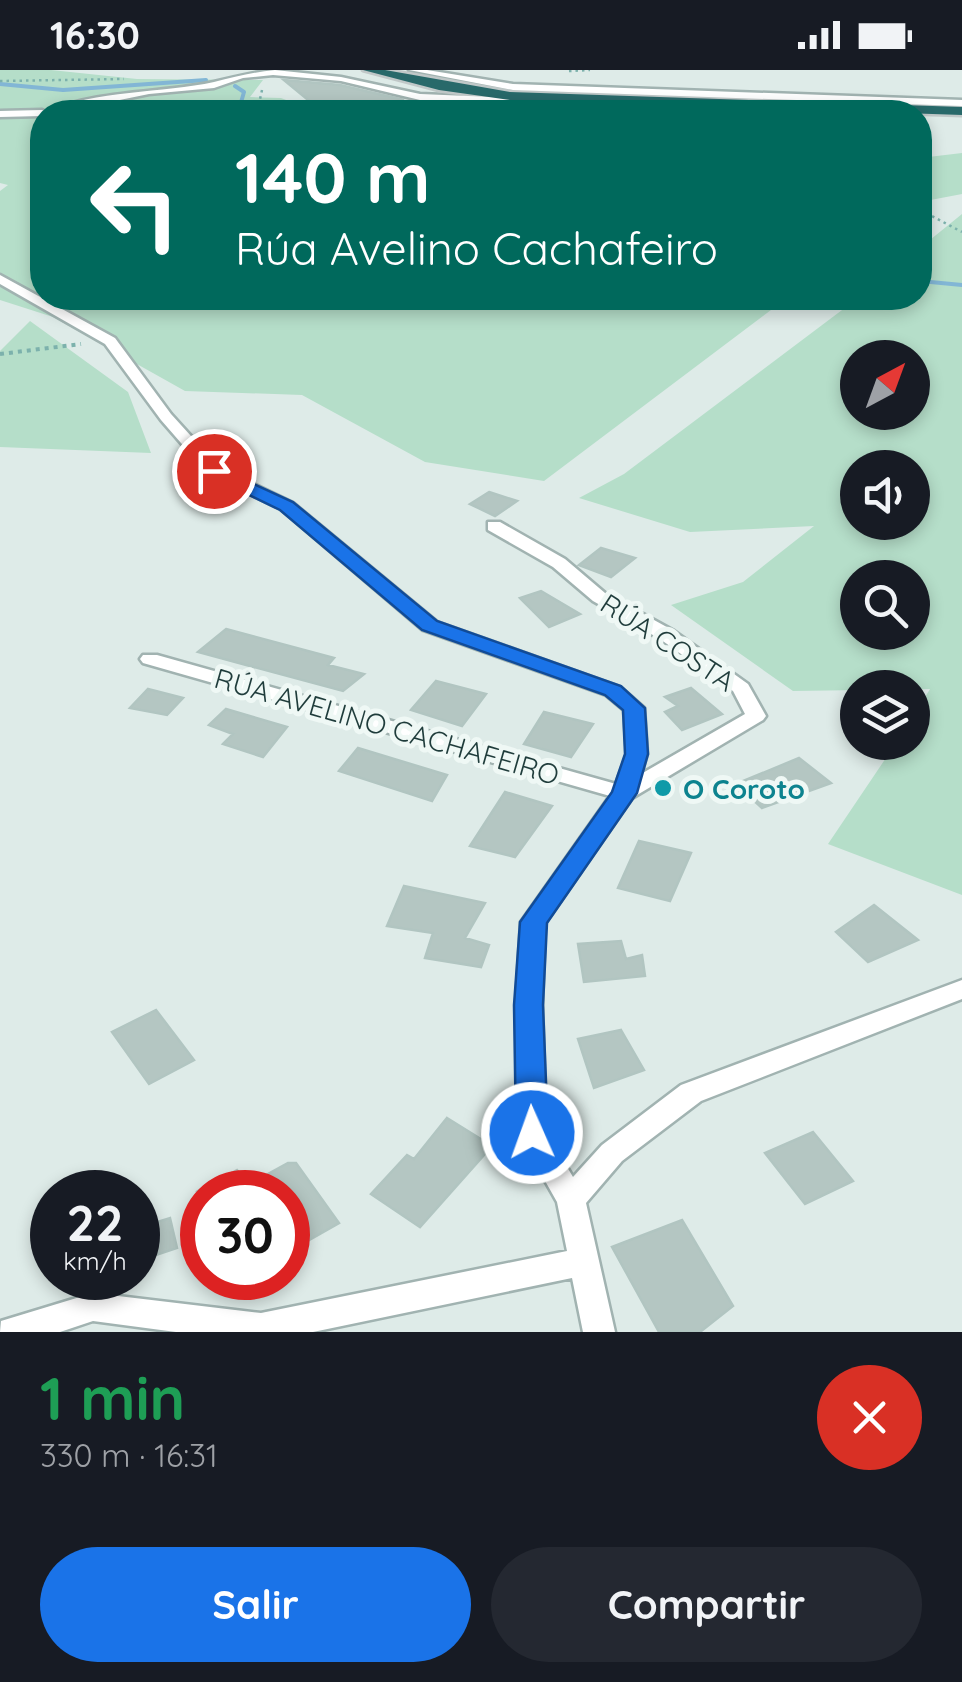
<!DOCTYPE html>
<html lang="es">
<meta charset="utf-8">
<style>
body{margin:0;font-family:Quicksand,sans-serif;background:#242831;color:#f1f3f6;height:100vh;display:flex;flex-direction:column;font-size:38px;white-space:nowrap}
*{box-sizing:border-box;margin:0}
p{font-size:32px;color:#9ea1a6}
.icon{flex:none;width:55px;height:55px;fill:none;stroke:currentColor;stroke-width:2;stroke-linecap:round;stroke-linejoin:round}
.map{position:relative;height:1262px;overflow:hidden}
.panel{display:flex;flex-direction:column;background:#171b24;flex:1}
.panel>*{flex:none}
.banner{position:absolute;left:30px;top:30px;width:902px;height:210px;border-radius:40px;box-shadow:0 5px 15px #0003;background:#00695c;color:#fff;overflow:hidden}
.needle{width:65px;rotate:41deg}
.tools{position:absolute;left:840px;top:270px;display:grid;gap:20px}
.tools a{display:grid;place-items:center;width:90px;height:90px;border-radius:50%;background:#171b24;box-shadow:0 5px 15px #0003;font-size:50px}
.speed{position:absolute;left:30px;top:1100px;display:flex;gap:20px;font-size:50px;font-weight:700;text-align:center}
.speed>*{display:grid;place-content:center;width:130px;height:130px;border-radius:50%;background:#171b24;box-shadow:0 5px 15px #0003;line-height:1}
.speed small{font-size:25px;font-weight:400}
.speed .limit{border:15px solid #d22;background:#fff;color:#111}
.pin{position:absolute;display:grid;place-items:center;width:85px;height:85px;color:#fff;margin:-42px;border:5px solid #fff;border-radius:50%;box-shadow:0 2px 10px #0007}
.me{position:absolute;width:110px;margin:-55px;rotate:358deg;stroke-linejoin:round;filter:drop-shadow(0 0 8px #0008)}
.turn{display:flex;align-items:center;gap:35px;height:210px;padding:0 40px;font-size:45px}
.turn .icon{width:130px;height:130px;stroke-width:2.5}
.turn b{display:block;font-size:70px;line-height:85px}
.round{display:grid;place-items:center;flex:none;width:105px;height:105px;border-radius:52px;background:#242831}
.head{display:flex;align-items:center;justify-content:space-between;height:170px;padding:0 40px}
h1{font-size:60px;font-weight:800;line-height:75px;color:#1e9e55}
.action{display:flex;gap:20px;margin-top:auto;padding:20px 40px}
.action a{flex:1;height:115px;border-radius:60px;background:#1a73e8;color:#fff;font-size:40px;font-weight:800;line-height:115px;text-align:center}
.action a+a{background:#242831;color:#f1f3f6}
.status{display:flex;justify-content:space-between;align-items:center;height:70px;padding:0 50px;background:#171b24;direction:ltr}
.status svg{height:28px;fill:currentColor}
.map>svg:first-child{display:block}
.green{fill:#b5dec9;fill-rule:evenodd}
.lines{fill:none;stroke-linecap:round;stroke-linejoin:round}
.stream{stroke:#82b6d5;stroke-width:4}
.building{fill:#b4c6c2;stroke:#b1c5c1;stroke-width:2.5}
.lane-casing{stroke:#a1b3b1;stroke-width:8}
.street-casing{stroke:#a1b3b1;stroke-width:5}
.highway-casing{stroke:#c0c8c8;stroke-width:5}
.path-far1{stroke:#7cb1ac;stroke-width:2.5;stroke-dasharray:2.5 4;stroke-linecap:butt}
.path{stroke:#7cb1ac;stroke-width:4;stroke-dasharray:4 5;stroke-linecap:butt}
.lane{stroke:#fff;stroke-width:5}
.street{fill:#fff;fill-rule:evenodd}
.highway{fill:#28696a;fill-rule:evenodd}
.route{fill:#1a73e8;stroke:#114b97;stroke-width:2.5}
.culture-dot{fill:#0f9aa8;stroke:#eff8f5;stroke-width:4}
.labels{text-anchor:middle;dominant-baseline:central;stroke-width:10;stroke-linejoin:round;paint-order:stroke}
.street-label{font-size:28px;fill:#1f3c3b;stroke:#eff8f5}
.culture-label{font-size:28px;font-weight:bold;fill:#0d838f;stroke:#eff8f5;text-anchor:start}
</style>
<div class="status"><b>16:30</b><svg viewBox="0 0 49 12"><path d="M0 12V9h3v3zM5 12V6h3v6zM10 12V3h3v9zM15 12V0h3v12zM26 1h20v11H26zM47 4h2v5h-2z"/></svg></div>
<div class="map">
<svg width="962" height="1262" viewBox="0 0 962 1262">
<rect width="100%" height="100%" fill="#deebe8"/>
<path class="green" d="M0 0H51L137 9 263 10 250 27 281 28 317 42H42V228H787L544 411 425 392 302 325 185 321 53 247 0 230V121L8 115 0 113Z
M962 83V124L920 132V88Z
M962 144V825L828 774 896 673 912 672 913 647 930 619 793 621 671 535 743 512 814 456 690 462 579 428 624 404 858 228H920V178ZM858 288H912V342H858ZM858 398H912V452H858ZM858 508H912V562H858Z
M30 251 128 322 151 383 0 377V281Z"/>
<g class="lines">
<path class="stream" d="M0 14 63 20 206 10
M235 16 244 22 240 36 254 42
M920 211 962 215"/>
</g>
<path class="building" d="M284 10 340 15 404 30 319 39Z
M489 422 517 431 495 446 470 434Z
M601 478 635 488 611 507 579 495Z
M541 521 580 544 549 557 520 528Z
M226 559 334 588 328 595 364 604 343 621 198 582Z
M436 611 486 624 462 656 411 640Z
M691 618 722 644 682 660 665 642 678 636 665 627Z
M148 619 183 628 167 645 130 638Z
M226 639 287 657 263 687 223 674 233 664 209 655Z
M544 642 593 654 571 687 524 674Z
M358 678 447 705 432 731 339 701Z
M799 688 831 713 762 738 736 714Z
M505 722 552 736 515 787 470 776Z
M639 771 691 783 670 831 618 818Z
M404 816 485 833 465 868 489 875 481 897 425 888 433 863 387 856Z
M874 835 918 870 868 892 836 862Z
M621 871 626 889 642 885 645 906 584 912 578 874Z
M156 940 194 990 149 1014 112 962Z
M621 960 644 1000 594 1018 578 969Z
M447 1048 492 1076 420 1157 371 1124 407 1085 414 1089Z
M813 1062 853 1111 805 1134 765 1083Z
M288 1093H296L339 1153 309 1170 288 1140V1122H196L237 1100 248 1115Z
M170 1148 177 1178 138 1191V1158Z
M682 1150 733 1236 700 1262H659L612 1177Z"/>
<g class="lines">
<g class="lane-casing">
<path id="lane" d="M593 32 661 38
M702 39 761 38"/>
</g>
<g class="street-casing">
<path id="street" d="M275 0 341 7 420 24 515 28 511 31 420 30 341 11 273 5 243 8 214 18 149 24 61 42H47C94 20 164 23 214 12 235 7 254 2 275 0Z
M409 0H427L513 14 962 30V36L513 20Z
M0 41 42 40 46 42 42 46 0 47Z
M0 205 115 268 171 344 220 398 293 433 437 552 620 617 644 638 647 684 641 704 745 644 733 621 660 569 593 531 553 497 488 460V452H500L565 489 605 523 674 561 748 614 766 646 763 650 632 728 545 853 542 935 546 1062 573 1107 602 1075 681 1015 962 910V929L701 1031 622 1091 586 1133 615 1262H583L572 1208 313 1262H176L93 1251 60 1262H0L1 1251 93 1223 261 1243 567 1181 557 1132 518 1063 516 935 521 852 610 726 143 593 140 589 143 585H157L616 714 627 684 624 640 606 625 423 560 281 439 208 404 161 350 105 274 0 214Z"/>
</g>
<g class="highway-casing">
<path id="highway" d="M363 0H385L510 22 962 37V45L510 30 439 20Z"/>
</g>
<path class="path-far1" d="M569 1 590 0
M0 11 124 9
M262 20 259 34 288 42
M920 129 930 134 928 144 962 162"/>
<path class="path" d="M0 284 81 274"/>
<use href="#lane" class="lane"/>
<use href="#street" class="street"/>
<use href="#highway" class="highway"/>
</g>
<path class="route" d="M214 396 293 432 437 551 621 616 645 638 648 684 637 723 547 853 543 935 548 1063 543 1072 532 1076 521 1072 516 1063 514 935 520 852 612 722 625 684 623 640 605 625 422 560 280 440 208 405 206 401Z"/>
<circle class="culture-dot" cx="663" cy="718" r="10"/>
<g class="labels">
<g class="street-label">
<text transform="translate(668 572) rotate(33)">RÚA COSTA</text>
<text transform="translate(387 656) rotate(16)">RÚA AVELINO CACHAFEIRO</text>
</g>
<g class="culture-label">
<text x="683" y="718">O Coroto</text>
</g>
</g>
</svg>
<div class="tools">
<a><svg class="needle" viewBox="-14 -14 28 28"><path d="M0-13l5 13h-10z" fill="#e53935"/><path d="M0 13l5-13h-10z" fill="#9ea1a6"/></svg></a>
<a><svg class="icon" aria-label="sound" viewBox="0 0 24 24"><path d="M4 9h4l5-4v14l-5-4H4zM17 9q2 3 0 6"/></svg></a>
<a><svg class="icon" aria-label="search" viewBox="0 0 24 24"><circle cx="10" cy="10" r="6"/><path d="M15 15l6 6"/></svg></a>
<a><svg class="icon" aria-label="layers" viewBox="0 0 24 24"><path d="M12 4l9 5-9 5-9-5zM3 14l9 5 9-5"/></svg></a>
</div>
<div class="speed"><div>22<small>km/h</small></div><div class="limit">30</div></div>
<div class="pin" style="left:214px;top:401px;background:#d93025"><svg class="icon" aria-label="arrive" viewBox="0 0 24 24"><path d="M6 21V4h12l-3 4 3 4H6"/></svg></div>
<svg class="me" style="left:532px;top:1063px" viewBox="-20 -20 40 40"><circle r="17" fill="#1a73e8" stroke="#fff" stroke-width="3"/><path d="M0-11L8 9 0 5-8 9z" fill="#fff"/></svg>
<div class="banner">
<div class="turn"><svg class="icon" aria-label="left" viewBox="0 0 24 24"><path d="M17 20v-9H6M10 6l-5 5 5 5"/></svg><div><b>140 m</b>Rúa Avelino Cachafeiro</div></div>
</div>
</div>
<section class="panel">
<div class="head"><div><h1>1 min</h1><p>330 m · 16:31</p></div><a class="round" style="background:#d93025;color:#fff"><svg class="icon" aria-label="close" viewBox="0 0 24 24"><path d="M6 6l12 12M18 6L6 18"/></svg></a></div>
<div class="action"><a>Salir</a><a>Compartir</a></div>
</section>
